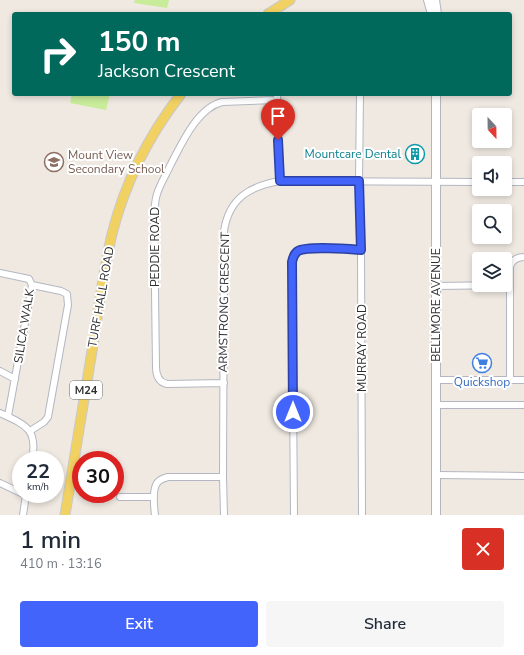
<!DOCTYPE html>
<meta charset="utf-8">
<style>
body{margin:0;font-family:"Nunito Sans",sans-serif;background:#f6f6f7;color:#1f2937;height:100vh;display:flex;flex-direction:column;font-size:15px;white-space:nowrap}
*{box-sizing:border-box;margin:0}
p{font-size:13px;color:#747a83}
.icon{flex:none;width:22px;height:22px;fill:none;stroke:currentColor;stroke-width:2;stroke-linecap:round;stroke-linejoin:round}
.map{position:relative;height:515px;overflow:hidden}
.panel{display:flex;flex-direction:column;background:#fff;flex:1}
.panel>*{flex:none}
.banner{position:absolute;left:12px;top:12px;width:500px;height:84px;border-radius:4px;box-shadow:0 2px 6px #0003;background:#00695c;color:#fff;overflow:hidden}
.needle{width:26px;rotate:158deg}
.fabs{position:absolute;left:472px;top:108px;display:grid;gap:8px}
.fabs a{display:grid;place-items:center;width:40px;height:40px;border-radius:4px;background:#fff;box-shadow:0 2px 6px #0003;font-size:20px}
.speed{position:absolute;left:12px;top:451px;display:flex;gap:8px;font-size:20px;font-weight:700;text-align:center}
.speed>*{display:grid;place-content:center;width:52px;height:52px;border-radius:50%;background:#fff;box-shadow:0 2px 6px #0003;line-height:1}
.speed small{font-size:10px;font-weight:400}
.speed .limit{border:6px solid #d22;background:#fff;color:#111}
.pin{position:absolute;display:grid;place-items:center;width:34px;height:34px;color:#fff;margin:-41px -17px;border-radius:50% 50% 50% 0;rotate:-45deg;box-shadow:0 0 4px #0007}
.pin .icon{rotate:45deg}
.me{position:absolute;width:44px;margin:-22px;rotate:0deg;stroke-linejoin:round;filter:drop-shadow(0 0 3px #0008)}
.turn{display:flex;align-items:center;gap:14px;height:84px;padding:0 20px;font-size:18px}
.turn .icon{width:52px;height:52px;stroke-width:2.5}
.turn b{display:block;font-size:28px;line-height:34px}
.round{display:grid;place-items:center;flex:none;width:42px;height:42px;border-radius:4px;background:#f6f6f7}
.head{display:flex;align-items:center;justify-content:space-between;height:68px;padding:0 20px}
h1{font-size:24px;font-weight:600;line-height:30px}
.cta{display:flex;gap:8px;margin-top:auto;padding:8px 20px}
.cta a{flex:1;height:46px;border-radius:4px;background:#4264fb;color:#fff;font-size:16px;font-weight:600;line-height:46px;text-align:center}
.cta a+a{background:#f6f6f7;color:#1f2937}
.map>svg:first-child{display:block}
.pitch{fill:#c9ec9a}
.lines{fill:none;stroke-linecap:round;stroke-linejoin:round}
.street-casing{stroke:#b4b7c1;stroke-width:8}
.secondary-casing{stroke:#b4b7c1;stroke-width:10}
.primary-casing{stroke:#c9c9c9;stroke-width:11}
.street{stroke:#fff;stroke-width:6}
.secondary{stroke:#fff;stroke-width:8}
.primary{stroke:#f2d163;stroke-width:9}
.route-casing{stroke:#2b41a3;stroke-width:10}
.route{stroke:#4264fb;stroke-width:7}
.labels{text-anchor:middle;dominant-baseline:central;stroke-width:4;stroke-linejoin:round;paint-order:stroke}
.shield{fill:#fff;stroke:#6d6d6d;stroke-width:1}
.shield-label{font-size:11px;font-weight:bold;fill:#2e2e2e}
.culture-label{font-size:12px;fill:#0d838f;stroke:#fff;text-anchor:end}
.education-label{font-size:12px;fill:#785e54;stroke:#fff;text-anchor:start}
.street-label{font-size:12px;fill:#2e2e2e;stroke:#fff}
.shop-label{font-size:12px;fill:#366cbe;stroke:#fff}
</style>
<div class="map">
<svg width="524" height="515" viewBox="0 0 524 515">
<rect width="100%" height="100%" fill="#efe9e1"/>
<path class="pitch" d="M135 0H169L167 8 134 3Z
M72 94H110L106 110 70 103Z"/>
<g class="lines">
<g class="street-casing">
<path id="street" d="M277 94 280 181
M360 94 359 181 361 250 362 515
M505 182H524
M0 273 29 279 32 285 8 416
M436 286 510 285
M0 371 15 379
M437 380H524
M510 380V266C513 259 518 257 524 257
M224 383 167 384C158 382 156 375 156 367L154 213C155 206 155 200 157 194 160 184 166 175 170 166 181 145 197 108 222 102L277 100
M436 405H524
M0 413C26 425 38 429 32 460
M30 431 44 422 48 417 68 305 67 294 61 291 32 285
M436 475 524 476
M0 483 21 493
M120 497H154
M23 515 26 495
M155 515C154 507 152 490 157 483 160 479 164 478 168 477H223
M224 515 223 477 224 231C229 198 250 186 280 181L479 182
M294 515 292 261C293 257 294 253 298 251 307 246 349 249 361 250"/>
</g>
<g class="secondary-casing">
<path id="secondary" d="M428 0 432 14
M435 0 437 14
M436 515V94"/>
</g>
<g class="primary-casing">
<path id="primary" d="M268 14 290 0
M65 515C74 460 83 405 92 351 98 312 103 273 112 234 125 183 149 135 181 94"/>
</g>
<use href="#street" class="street"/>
<use href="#secondary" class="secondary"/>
<use href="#primary" class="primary"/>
</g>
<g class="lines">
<g class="route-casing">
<path id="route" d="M278 140 280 181H359L361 250C349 249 307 246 298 251 295 253 293 257 292 262L293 412"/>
</g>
<use href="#route" class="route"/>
</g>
<defs>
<g id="building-ring" transform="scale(1)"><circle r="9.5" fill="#fff" stroke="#0f9aa8" stroke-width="1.5"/><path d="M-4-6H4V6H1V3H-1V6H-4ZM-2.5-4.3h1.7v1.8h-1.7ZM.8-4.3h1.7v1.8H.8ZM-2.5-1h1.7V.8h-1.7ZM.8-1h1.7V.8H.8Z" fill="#0f9aa8"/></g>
<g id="school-ring" transform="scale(1)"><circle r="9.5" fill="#fff" stroke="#8d6e63" stroke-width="1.5"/><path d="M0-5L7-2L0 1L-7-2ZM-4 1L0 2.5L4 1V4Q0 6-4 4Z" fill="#8d6e63"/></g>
<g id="supermarket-ring" transform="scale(1)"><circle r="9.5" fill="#fff" stroke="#3f7fe0" stroke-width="1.5"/><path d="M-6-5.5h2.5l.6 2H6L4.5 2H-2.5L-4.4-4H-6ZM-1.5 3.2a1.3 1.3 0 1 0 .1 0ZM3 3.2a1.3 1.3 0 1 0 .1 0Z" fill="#3f7fe0"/></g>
</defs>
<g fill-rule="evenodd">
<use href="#building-ring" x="415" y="154"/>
<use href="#school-ring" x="54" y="162"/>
<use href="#supermarket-ring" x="482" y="363"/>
</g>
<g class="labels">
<rect class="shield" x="70" y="381" width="32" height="18" rx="3"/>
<g class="shield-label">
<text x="86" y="390">M24</text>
</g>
<g class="culture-label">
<text x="401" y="154">Mountcare Dental</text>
</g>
<g class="education-label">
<text x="68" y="155">Mount View<tspan x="68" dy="14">Secondary School</tspan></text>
</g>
<g class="street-label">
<text transform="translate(155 247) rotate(-90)">PEDDIE ROAD</text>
<text transform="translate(101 297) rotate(-80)">TURF HALL ROAD</text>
<text transform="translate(224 302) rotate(-89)">ARMSTRONG CRESCENT</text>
<text transform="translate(436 305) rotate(-90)">BELLMORE AVENUE</text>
<text transform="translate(24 326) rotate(-81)">SILICA WALK</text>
<text transform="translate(362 348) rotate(-90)">MURRAY ROAD</text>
</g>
<g class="shop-label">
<text x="482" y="382">Quickshop</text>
</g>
</g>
</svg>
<div class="fabs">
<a><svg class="needle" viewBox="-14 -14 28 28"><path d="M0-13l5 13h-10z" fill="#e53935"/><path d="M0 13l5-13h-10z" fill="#747a83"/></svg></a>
<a><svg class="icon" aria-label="sound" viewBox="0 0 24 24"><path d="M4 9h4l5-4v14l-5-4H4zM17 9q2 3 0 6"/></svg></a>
<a><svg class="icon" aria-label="search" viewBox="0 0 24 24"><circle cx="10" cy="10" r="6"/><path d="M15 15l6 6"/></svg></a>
<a><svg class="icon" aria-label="layers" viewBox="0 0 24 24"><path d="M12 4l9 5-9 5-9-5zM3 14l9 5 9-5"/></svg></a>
</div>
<div class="speed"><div>22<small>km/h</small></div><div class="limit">30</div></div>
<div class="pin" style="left:278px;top:140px;background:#d93025"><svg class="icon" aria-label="arrive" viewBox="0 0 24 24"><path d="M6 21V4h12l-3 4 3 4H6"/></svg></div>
<svg class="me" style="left:293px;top:412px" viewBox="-20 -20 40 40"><circle r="17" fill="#4264fb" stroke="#fff" stroke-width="3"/><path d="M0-11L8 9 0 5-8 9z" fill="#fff"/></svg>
<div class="banner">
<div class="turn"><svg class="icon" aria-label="right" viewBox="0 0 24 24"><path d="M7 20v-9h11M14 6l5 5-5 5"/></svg><div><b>150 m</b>Jackson Crescent</div></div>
</div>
</div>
<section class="panel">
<div class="head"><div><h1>1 min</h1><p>410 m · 13:16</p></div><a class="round" style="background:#d93025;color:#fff"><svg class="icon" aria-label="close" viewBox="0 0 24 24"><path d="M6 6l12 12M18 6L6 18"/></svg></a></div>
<div class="cta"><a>Exit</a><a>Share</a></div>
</section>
